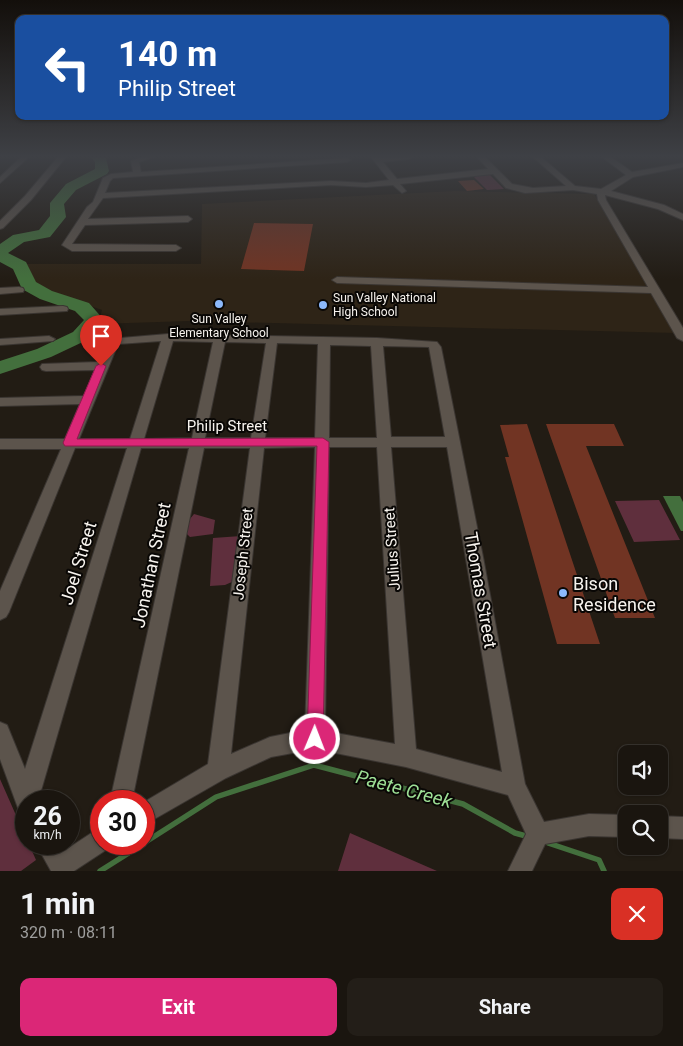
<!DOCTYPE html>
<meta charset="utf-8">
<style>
body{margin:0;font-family:Roboto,sans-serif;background:#231e18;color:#f1f3f6;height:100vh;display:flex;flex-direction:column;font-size:19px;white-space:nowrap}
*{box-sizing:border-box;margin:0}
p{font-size:16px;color:#9f9f9e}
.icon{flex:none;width:28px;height:28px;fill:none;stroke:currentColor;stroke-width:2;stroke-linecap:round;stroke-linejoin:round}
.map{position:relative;height:871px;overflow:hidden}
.panel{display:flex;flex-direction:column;background:#1a150f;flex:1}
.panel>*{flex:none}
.top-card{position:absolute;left:15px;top:15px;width:654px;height:105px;border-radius:10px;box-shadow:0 1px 4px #0004,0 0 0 1px #38342f;background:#1a4fa0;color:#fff;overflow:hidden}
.buttons{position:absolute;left:618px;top:745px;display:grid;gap:10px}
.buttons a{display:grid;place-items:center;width:50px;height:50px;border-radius:10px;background:#1a150f;box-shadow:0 1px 4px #0004,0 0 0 1px #38342f;font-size:25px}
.speed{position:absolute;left:15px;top:790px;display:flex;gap:10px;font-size:25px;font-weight:700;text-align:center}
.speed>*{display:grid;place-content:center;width:65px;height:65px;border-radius:50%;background:#1a150f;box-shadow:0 1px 4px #0004,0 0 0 1px #38342f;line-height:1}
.speed small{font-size:12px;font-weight:400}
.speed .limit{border:8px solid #d22;background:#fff;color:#111}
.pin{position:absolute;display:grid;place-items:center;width:42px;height:42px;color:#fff;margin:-51px -21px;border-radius:50% 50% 50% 0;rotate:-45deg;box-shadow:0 0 5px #0007}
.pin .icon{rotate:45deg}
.me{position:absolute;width:55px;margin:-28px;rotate:1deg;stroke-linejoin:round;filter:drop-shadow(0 0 4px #0008)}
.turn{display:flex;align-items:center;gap:18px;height:105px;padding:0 20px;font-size:22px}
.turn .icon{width:65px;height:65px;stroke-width:2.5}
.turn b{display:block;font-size:35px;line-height:42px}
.round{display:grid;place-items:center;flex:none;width:52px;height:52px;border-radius:10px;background:#231e18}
.head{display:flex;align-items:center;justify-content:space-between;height:85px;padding:0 20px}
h1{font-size:30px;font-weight:700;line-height:38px}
.primary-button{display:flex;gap:10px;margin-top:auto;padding:10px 20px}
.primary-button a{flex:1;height:58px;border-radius:10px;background:#db2777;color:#fff;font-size:20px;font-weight:700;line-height:58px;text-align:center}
.primary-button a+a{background:#231e18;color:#f1f3f6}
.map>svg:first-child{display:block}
.built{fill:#2e2417}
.green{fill:#5f2f3d}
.water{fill:#436f3d}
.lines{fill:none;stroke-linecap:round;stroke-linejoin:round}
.stream{stroke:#436f3d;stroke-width:5.5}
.river{fill:#436f3d;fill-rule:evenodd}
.building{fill:#713423}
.minor-casing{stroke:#3a3531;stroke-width:2}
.minor{fill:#5c544c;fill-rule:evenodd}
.route{fill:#db2777;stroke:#8e194d}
.poi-dot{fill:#8cb9fc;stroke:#090705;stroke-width:2}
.labels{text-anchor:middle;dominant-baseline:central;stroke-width:4;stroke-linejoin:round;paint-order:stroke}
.far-poi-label{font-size:12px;fill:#f7f3ee;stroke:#090705;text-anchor:start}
.street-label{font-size:15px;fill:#f7f3ee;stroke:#090705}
.near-street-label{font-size:18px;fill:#f7f3ee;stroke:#090705}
.near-poi-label{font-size:18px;fill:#f7f3ee;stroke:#090705;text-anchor:start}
.near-water-label{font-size:19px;font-style:italic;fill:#9ddf95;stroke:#090705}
</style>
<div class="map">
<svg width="683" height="871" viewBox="0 0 683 871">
<rect width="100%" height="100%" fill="#221c14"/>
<path class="built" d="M455 191 594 194 677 333 189 321 98 324 102 310 32 285 23 264H201L202 204Z"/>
<path class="green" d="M490 175 504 189 487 190 473 176Z
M659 500 680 540 634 542 615 501Z
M194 514 215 520 213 534 190 537 185 532 189 520Z
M241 536 234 581 225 585 210 586 213 538Z
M0 779 26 838V844H29L36 860 21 871H0Z
M350 833 437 871H338Z"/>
<path class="water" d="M663 496H680L683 502V531H681Z"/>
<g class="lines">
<path class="stream" d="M144 843 216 797 314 765 463 804 515 833 526 836
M548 843 599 860 604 871
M100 871 143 844"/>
<path class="river" d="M91 157 106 158 109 171 107 174 76 190 64 204 66 217 50 237 24 242 8 253 26 262 36 282 52 291 89 303 104 320 87 340 51 357 0 374V361L37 349 73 332 84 320 75 311 40 299 22 289 13 269 0 262V244L13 235 39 230 50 216V203L66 184 95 169V162Z"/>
</g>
<path class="building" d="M474 180 484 189 467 191 458 181Z
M254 223 313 224 304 271 241 269Z
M527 424 566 542 600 644H557L505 457H509L500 425Z
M546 424H614L624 446H586L655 618H615Z"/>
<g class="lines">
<g class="minor-casing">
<path id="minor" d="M21 157H29L0 183V177Z
M58 157H66L31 200 3 228 0 229V221L25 196Z
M142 157H154L139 162 141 172 347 158 351 160 347 162 113 178 110 181 105 193 331 181 366 183 389 180 371 157H413L409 159 383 162 397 179 488 169 477 157H485L512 184 533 188 566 186 533 157H541L575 186 601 189 626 175 602 157H611L632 172 683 163V167L633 177 611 191 664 205 683 214V220L658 209 605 195 606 200 683 328V341L677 338 651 293 337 283 332 280 337 277 648 287 598 200 597 194 573 190 525 193 506 188 493 174 400 184 406 191 402 193 393 185 366 187 331 185 103 198 88 219 188 216 192 219 188 222 85 225 72 244 176 245 181 248 176 251H72L62 245 87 207 93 202 103 178 111 174 133 172 131 161Z
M19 287 23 288 24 290 23 292 0 294V288Z
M63 306 67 307 68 309 67 311 0 315V309Z
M168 334 377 338 437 342 441 347 483 557 525 784 544 822 589 814 626 815V837L589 836 545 844 532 871H508L526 834 508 795 406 767 315 749 271 757 226 778 144 825V802L208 764 250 448H204L132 801H110L189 448H141L38 801H26V812L18 808 0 759V722L7 725 25 769 127 448H75L9 612 6 617 0 620V591L61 449H0V439H65L80 404 0 406V398L84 396 95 370 46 371 42 370 40 367 42 364 98 362 109 339ZM161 341 130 439H79L118 344ZM173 341 213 342 192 438 144 439ZM225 342 266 343 251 438H205ZM277 343 318 344 315 438H265ZM330 345 371 346 377 438H329ZM383 346 429 347 445 437H391ZM315 447 305 730 270 737 231 754 264 448ZM329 447H377L395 744 325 731ZM391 447H447L502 772 416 749Z
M49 336 55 339 53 341 0 345V339Z
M659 816 683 817V839L659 838Z
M101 829V844H111L109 848 74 871H51L36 844H59L63 850 67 849 93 832Z"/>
</g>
<use href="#minor" class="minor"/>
</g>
<linearGradient id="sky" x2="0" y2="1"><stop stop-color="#130f0b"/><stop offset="0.56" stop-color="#3e4045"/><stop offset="1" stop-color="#3e4045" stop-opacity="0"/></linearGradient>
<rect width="683" height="279" fill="url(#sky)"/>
<path class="route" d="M101 363 106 366 77 439 323 438 329 442 323 739 321 745 315 748 309 745 307 739 317 446H65L63 443 96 366Z"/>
<g class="poi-dot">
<circle cx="219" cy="304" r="5"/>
<circle cx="323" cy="305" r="5"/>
<circle cx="563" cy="593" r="5"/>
</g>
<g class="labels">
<g class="far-poi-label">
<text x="333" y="298">Sun Valley National<tspan x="333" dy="14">High School</tspan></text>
<text x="219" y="319" text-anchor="middle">Sun Valley<tspan x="219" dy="14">Elementary School</tspan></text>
</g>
<g class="street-label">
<text x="227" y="426">Philip Street</text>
<text transform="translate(392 549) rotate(-94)">Julius Street</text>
<text transform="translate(243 554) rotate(-84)">Joseph Street</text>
</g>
<g class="near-street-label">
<text transform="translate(78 563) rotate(-73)">Joel Street</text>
<text transform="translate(151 565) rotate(-78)">Jonathan Street</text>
<text transform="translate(481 590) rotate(80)">Thomas Street</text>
</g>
<g class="near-poi-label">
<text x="573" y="583">Bison<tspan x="573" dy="21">Residence</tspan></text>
</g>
<g class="near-water-label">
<text transform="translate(404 789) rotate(15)">Paete Creek</text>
</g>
</g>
</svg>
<div class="buttons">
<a><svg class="icon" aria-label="sound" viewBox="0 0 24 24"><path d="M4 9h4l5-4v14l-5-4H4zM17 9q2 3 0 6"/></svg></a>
<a><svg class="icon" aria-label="search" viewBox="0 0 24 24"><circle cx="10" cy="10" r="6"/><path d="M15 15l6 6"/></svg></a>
</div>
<div class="speed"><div>26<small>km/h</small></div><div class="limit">30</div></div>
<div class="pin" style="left:101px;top:366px;background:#d93025"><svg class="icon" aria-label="arrive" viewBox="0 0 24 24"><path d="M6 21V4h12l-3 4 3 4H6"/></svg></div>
<svg class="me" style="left:315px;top:739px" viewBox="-20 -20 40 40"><circle r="17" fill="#db2777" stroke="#fff" stroke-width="3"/><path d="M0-11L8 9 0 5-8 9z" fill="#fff"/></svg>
<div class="top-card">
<div class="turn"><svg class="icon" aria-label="left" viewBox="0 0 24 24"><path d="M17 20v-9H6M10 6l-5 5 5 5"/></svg><div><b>140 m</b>Philip Street</div></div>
</div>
</div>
<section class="panel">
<div class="head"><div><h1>1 min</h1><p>320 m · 08:11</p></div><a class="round" style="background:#d93025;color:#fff"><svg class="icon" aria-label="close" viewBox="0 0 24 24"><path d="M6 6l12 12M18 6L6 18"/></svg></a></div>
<div class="primary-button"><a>Exit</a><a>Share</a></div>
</section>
